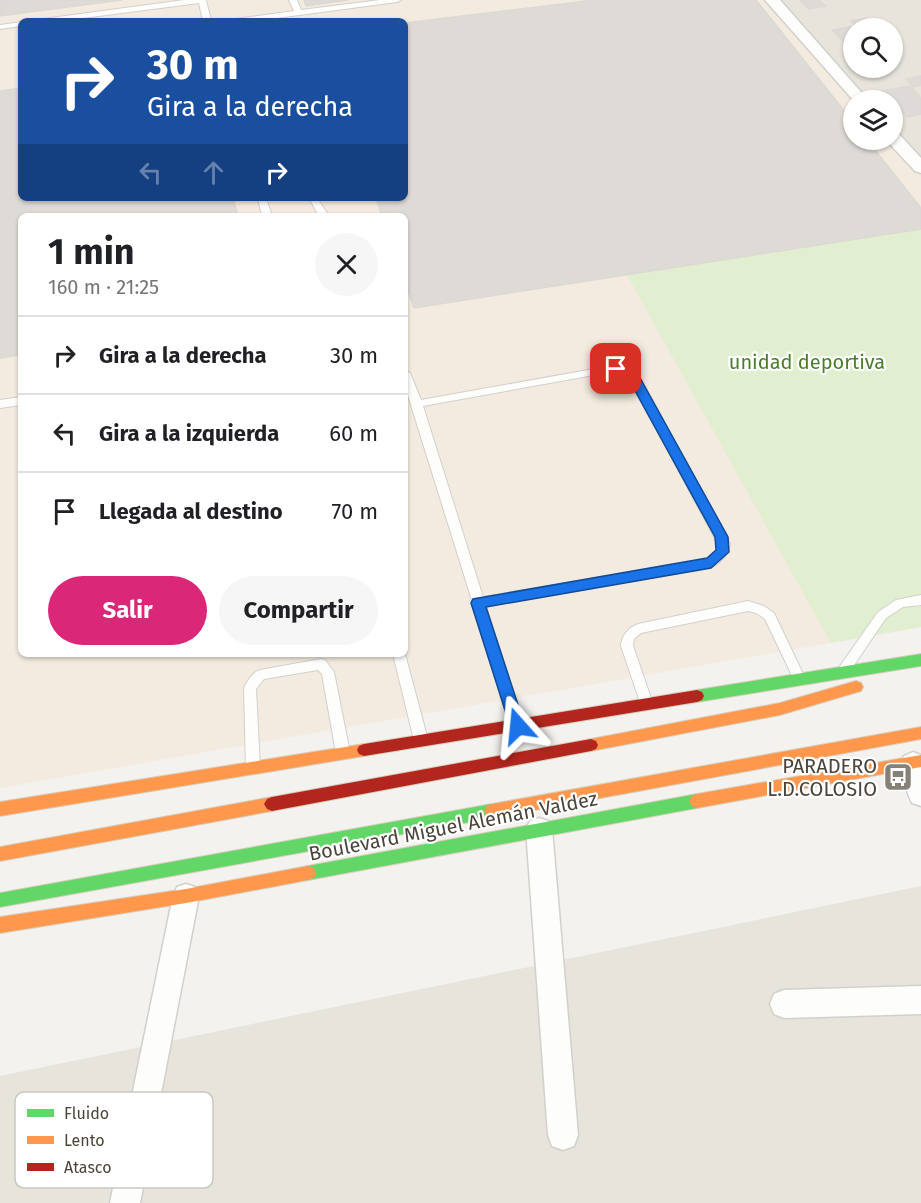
<!DOCTYPE html>
<html lang="es">
<meta charset="utf-8">
<style>
body{margin:0;font-family:"Fira Sans",sans-serif;background:#f6f6f6;color:#202124;height:100vh;display:flex;flex-direction:column;font-size:22px;white-space:nowrap}
*{box-sizing:border-box;margin:0}
p{font-size:20px;color:#757577}
.icon{flex:none;width:33px;height:33px;fill:none;stroke:currentColor;stroke-width:2;stroke-linecap:round;stroke-linejoin:round}
.map{position:relative;flex:1;overflow:hidden}
.sheet{position:absolute;left:18px;top:213px;width:390px;height:444px;display:flex;flex-direction:column;background:#fff;border-radius:9px;box-shadow:0 2px 4px #0004}
.sheet>*{flex:none}
.banner{position:absolute;left:18px;top:18px;width:390px;height:183px;border-radius:9px;box-shadow:0 2px 4px #0004;background:#1a4fa0;color:#fff;overflow:hidden}
.tools{position:absolute;left:843px;top:18px;display:grid;gap:12px}
.tools a{display:grid;place-items:center;width:60px;height:60px;border-radius:50%;background:#fff;box-shadow:0 2px 4px #0004;font-size:30px}
.pin{position:absolute;display:grid;place-items:center;width:51px;height:51px;color:#fff;margin:-26px;border-radius:12px;box-shadow:0 3px 9px #0006}
.me{position:absolute;width:66px;margin:-33px;rotate:342deg;stroke-linejoin:round;filter:drop-shadow(0 0 4px #0008)}
.turn{display:flex;align-items:center;gap:21px;height:126px;padding:0 30px;font-size:27px}
.turn .icon{width:78px;height:78px;stroke-width:2.5}
.turn b{display:block;font-size:42px;line-height:51px}
.lanes{display:flex;align-items:center;height:57px;padding:0 30px;background:#0003;justify-content:center;gap:30px;direction:ltr}
.lanes .off{opacity:.35}
.round{display:grid;place-items:center;flex:none;width:63px;height:63px;border-radius:32px;background:#f6f6f6}
.headline{display:flex;align-items:center;justify-content:space-between;height:102px;padding:0 30px}
h1{font-size:36px;font-weight:700;line-height:45px}
.action{display:flex;gap:12px;margin-top:auto;padding:12px 30px}
.action a{flex:1;height:69px;border-radius:36px;background:#db2777;color:#fff;font-size:24px;font-weight:700;line-height:69px;text-align:center}
.action a+a{background:#f6f6f6;color:#202124}
ul{padding:0;list-style:none}
li{display:flex;align-items:center;gap:18px;height:78px;padding:0 30px;border-top:2px solid #e0e0e0}
li div{flex:1}
li b{display:block;font-size:22px}
li em{font-style:normal}
.map>svg:first-child{display:block}
.residential{fill:#e7e4dc;fill-rule:evenodd}
.commercial{fill:#f3ebdf;fill-rule:evenodd}
.green{fill:#e1eecf}
.building{fill:#dedbd6;stroke:#dcd9d4;stroke-width:1.5}
.lines{fill:none;stroke-linecap:round;stroke-linejoin:round}
.lane-casing{stroke:#d2d0cb;stroke-width:2}
.street-casing{stroke:#d2d0cb;stroke-width:3}
.fast-casing{stroke:#d6cebb;stroke-width:2}
.slow-casing{stroke:#d6cebb;stroke-width:2}
.jam-casing{stroke:#d6cebb;stroke-width:2}
.lane{fill:#fdfdfc;fill-rule:evenodd}
.street{fill:#fdfdfc;fill-rule:evenodd}
.fast{fill:#63d668;fill-rule:evenodd}
.slow{fill:#ff974d;fill-rule:evenodd}
.jam{fill:#b3261e;fill-rule:evenodd}
.route{fill:#1a73e8;stroke:#114b97;stroke-width:1.5}
.labels{text-anchor:middle;dominant-baseline:central;stroke-width:4.5;stroke-linejoin:round;paint-order:stroke}
.park-label{font-size:20px;fill:#4a7f2a;stroke:#fff}
.poi-label{font-size:20px;fill:#4b4439;stroke:#fff;text-anchor:end}
.street-label{font-size:20px;fill:#4b4439;stroke:#fff}
.key{fill:#fff;stroke:#c9c7c4;stroke-width:1.5}
.key-label{font-size:16px;fill:#4b4439}
</style>
<div class="map">
<svg width="921" height="1203" viewBox="0 0 921 1203">
<rect width="100%" height="100%" fill="#f4f2ee"/>
<path class="residential" d="M774 0H921V166L893 133 892 100H863ZM854 28H892V68H854Z
M921 886V1203H0V1076Z"/>
<path class="commercial" d="M0 0H774L863 100H854V140H892L921 166V627L0 788ZM21 21H405V198H21ZM21 216H405V654H21Z"/>
<path class="green" d="M921 229V627L831 643 627 275Z"/>
<path class="building" d="M0 0H122L0 16Z
M304 0H348L306 6Z
M594 0H756L854 123V140H867L921 208V229L414 308 405 282V216H382L376 198H405V23Z
M800 0H819L825 6 809 9Z
M866 18 872 24 856 26 851 21Z
M856 26 859 28H854V46L849 47 832 30Z
M921 76V85L914 87 906 79Z
M910 86 921 98V114L907 117 883 91Z
M21 88V198H233L238 216H21V355L0 358V91Z"/>
<g class="lines">
<g class="lane-casing">
<path id="lane" d="M184 0H206L211 21H203L199 3 60 21H39L43 19Z
M289 0H297L301 10 380 0H401L397 2 254 21H232L236 19 294 11Z
M21 22V26L0 29V25Z
M258 198H266L272 216H262Z
M309 198H317L329 216H319Z
M616 365 630 368 638 376 730 544C727 554 721 564 711 567L486 606 523 725 522 729 517 730 512 729 511 725 405 386V370L410 373 421 400ZM616 371 623 373 629 378 718 544 717 550 708 559 483 597 423 406Z
M21 397V405L0 408V400Z
M921 595V605L903 607 886 618 848 674H840L838 670 840 666 878 612 896 600Z
M748 601 764 606 774 613 805 678 803 682H795L765 619 756 613 748 611 641 633 634 639 633 646 653 704 652 708 647 709 642 708 621 646C622 635 628 628 638 624Z
M393 654H405L428 740 426 744 421 746 416 744 414 740Z
M321 659 325 660 334 672 350 753 348 757 343 759 338 757 336 753 322 674 318 670 264 679 256 689 260 768 258 772 253 774 248 772 246 768 244 688C247 681 253 672 260 670Z"/>
</g>
<g class="street-casing">
<path id="street" d="M765 0H780L868 100 854 101Z
M892 131 898 133 921 158V173L915 171 886 140H892Z
M913 752 921 755V806L912 803C906 790 898 769 904 756Z
M539 818 548 821 552 829 578 1135 574 1146 563 1150 552 1146 548 1135 526 829 530 821Z
M186 884 195 887 199 896 140 1203H110L173 896 177 887Z
M921 986V1014L784 1018 774 1014 770 1004 774 994 784 990Z"/>
</g>
<g class="fast-casing">
<path id="fast" d="M921 654V666L697 702 692 700 690 696 692 692 697 690Z
M697 794 702 796 705 801 702 806 697 808 308 880 302 878 300 873 302 868 308 866Z
M492 804 497 806 500 811 497 816 492 818 0 907V893Z"/>
</g>
<g class="slow-casing">
<path id="slow" d="M856 681 861 683 863 687 861 691 780 715 591 751 586 749 584 745 586 741 591 739 780 703Z
M921 727V739L492 818 487 816 484 811 487 806 492 804Z
M364 744 369 746 371 750 369 754 364 756 0 816V802Z
M921 755V767L697 808 692 806 689 801 692 796 697 794Z
M272 797 277 799 280 804 277 809 272 811 0 861V847Z
M308 866 314 868 316 873 314 878 308 880 186 903 0 933V917L186 889Z"/>
</g>
<g class="jam-casing">
<path id="jam" d="M697 690 702 692 704 696 702 700 697 702 364 756 359 754 357 750 359 746 364 744Z
M591 739 596 741 598 745 596 749 591 751 272 811 267 809 264 804 267 799 272 797Z"/>
</g>
<use href="#lane" class="lane"/>
<use href="#street" class="street"/>
<use href="#fast" class="fast"/>
<use href="#slow" class="slow"/>
<use href="#jam" class="jam"/>
</g>
<path class="route" d="M616 365 630 368 639 376 728 537 729 552 711 568 486 607 525 726 518 732 510 726 471 603 473 599 707 558 716 550 715 537 628 378 611 369Z"/>
<defs>
<g id="bus-square" transform="scale(1.5)"><rect x="-9" y="-9" width="18" height="18" rx="4" fill="#868178" stroke="#fff"/><path d="M-5-6H5V4H4V6H2V4H-2V6H-4V4H-5ZM-3.5-4V0h7V-4ZM-3.5 1.2v1.5H-2V1.2ZM2 1.2v1.5H3.5V1.2Z" fill="#fff"/></g>
</defs>
<g fill-rule="evenodd">
<use href="#bus-square" x="898" y="777"/>
</g>
<g class="labels">
<g class="park-label">
<text x="807" y="362">unidad deportiva</text>
</g>
<g class="poi-label">
<text x="877" y="766">PARADERO<tspan x="877" dy="23">L.D.COLOSIO</tspan></text>
</g>
<g class="street-label">
<text transform="translate(453 826) rotate(-11)">Boulevard Miguel Alemán Valdez</text>
</g>
</g>
<rect x="15" y="1092" width="198" height="96" rx="9" class="key"/>
<rect x="27" y="1109" width="27" height="8" fill="#63d668"/>
<rect x="27" y="1136" width="27" height="8" fill="#ff974d"/>
<rect x="27" y="1163" width="27" height="8" fill="#b3261e"/>
<g class="key-label">
<text x="64" y="1119">Fluido</text>
<text x="64" y="1146">Lento</text>
<text x="64" y="1173">Atasco</text>
</g>
</svg>
<div class="tools">
<a><svg class="icon" aria-label="search" viewBox="0 0 24 24"><circle cx="10" cy="10" r="6"/><path d="M15 15l6 6"/></svg></a>
<a><svg class="icon" aria-label="layers" viewBox="0 0 24 24"><path d="M12 4l9 5-9 5-9-5zM3 14l9 5 9-5"/></svg></a>
</div>
<div class="pin" style="left:616px;top:369px;background:#d93025"><svg class="icon" aria-label="arrive" viewBox="0 0 24 24"><path d="M6 21V4h12l-3 4 3 4H6"/></svg></div>
<svg class="me" style="left:518px;top:726px" viewBox="-20 -20 40 40"><path d="M0-17L14 15 0 8-14 15z" fill="#1a73e8" stroke="#fff" stroke-width="4"/></svg>
<div class="banner">
<div class="turn"><svg class="icon" aria-label="right" viewBox="0 0 24 24"><path d="M7 20v-9h11M14 6l5 5-5 5"/></svg><div><b>30 m</b>Gira a la derecha</div></div>
<div class="lanes"><svg class="icon off" aria-label="left" viewBox="0 0 24 24"><path d="M17 20v-9H6M10 6l-5 5 5 5"/></svg><svg class="icon off" aria-label="ahead" viewBox="0 0 24 24"><path d="M12 20V5M6 11l6-6 6 6"/></svg><svg class="icon" aria-label="right" viewBox="0 0 24 24"><path d="M7 20v-9h11M14 6l5 5-5 5"/></svg></div>
</div>
<section class="sheet">
<div class="headline"><div><h1>1 min</h1><p>160 m · 21:25</p></div><a class="round"><svg class="icon" aria-label="close" viewBox="0 0 24 24"><path d="M6 6l12 12M18 6L6 18"/></svg></a></div>
<ul>
<li><svg class="icon" aria-label="right" viewBox="0 0 24 24"><path d="M7 20v-9h11M14 6l5 5-5 5"/></svg><div><b>Gira a la derecha</b></div><em>30 m</em></li>
<li><svg class="icon" aria-label="left" viewBox="0 0 24 24"><path d="M17 20v-9H6M10 6l-5 5 5 5"/></svg><div><b>Gira a la izquierda</b></div><em>60 m</em></li>
<li><svg class="icon" aria-label="arrive" viewBox="0 0 24 24"><path d="M6 21V4h12l-3 4 3 4H6"/></svg><div><b>Llegada al destino</b></div><em>70 m</em></li>
</ul>
<div class="action"><a>Salir</a><a>Compartir</a></div>
</section>
</div>
